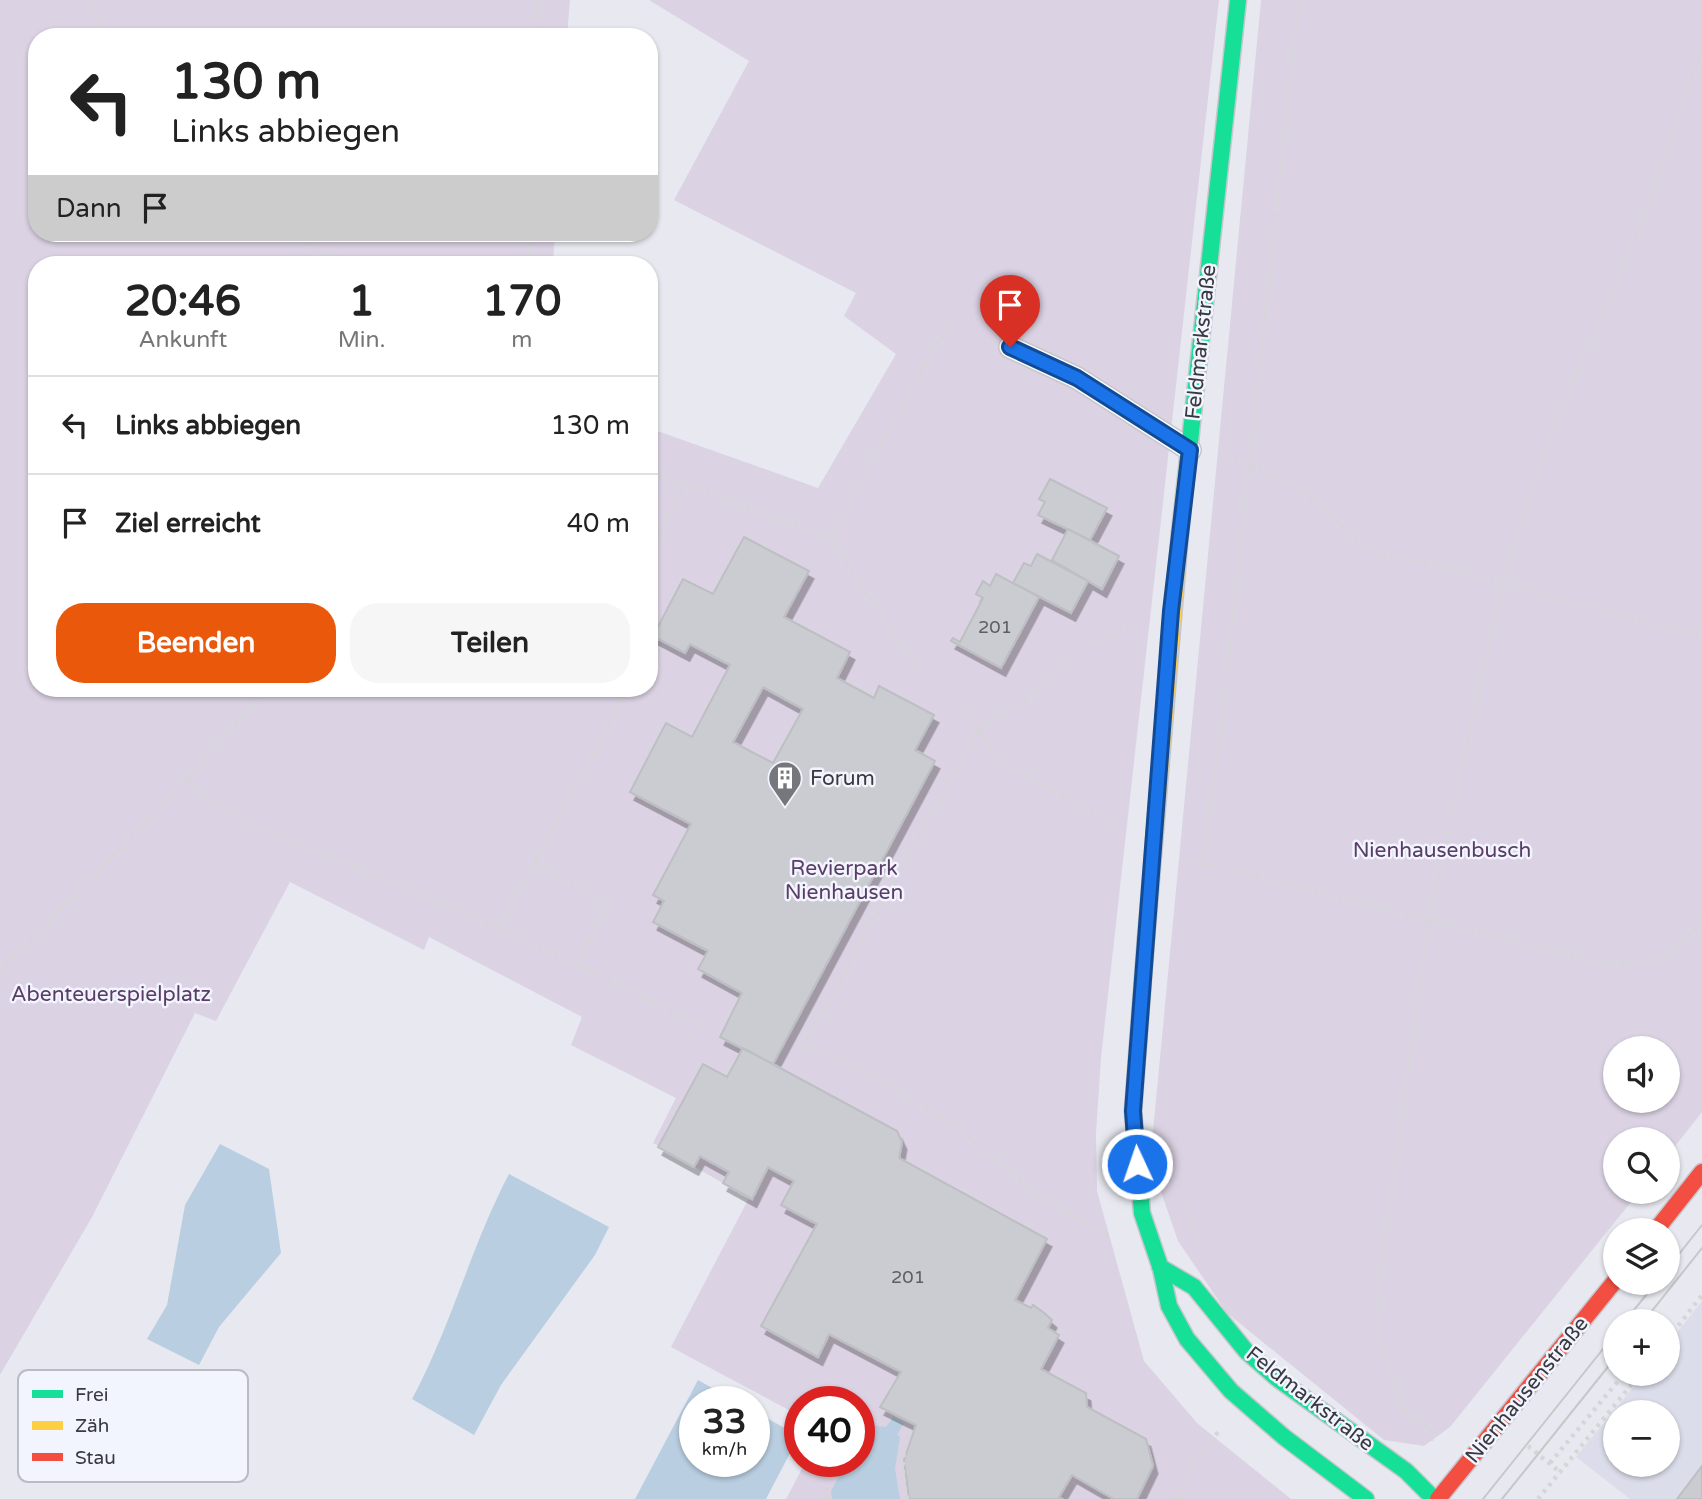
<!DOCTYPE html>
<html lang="de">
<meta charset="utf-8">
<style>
body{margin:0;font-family:"Varela Round",sans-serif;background:#f6f6f6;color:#222;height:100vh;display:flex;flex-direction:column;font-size:26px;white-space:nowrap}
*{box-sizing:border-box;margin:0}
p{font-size:23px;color:#767676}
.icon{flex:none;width:38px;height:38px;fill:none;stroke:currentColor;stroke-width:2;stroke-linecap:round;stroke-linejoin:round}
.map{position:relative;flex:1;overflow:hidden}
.sheet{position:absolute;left:28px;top:256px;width:630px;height:441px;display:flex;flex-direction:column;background:#fff;border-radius:28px;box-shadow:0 2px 5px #0004}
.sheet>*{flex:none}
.top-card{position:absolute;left:28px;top:28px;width:630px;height:214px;border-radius:28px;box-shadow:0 2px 5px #0004;background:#fff;color:#222;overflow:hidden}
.tools{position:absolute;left:1603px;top:1036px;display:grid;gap:14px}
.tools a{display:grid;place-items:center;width:77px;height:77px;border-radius:50%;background:#fff;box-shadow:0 2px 5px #0004;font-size:35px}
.speed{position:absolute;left:679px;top:1386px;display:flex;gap:14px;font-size:35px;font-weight:700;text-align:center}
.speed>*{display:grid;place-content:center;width:91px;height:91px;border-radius:50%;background:#fff;box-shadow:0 2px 5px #0004;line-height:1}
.speed small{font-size:18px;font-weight:400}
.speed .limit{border:10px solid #d22;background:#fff;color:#111}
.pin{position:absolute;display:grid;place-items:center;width:60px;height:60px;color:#fff;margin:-72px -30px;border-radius:50% 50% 50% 0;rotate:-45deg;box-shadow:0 0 7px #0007}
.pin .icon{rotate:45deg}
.me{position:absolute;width:77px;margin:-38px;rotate:357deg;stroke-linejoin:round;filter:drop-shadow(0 0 5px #0008)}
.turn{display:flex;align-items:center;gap:24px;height:147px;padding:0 28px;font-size:32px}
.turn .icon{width:91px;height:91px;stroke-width:2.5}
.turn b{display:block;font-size:49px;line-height:60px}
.then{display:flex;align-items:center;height:66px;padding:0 28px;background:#0003;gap:14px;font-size:26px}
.eta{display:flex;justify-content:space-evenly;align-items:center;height:119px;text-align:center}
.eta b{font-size:42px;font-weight:700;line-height:49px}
.action{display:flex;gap:14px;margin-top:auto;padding:14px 28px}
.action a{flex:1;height:80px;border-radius:28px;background:#ea580c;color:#fff;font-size:28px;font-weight:700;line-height:80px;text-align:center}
.action a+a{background:#f6f6f6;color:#222}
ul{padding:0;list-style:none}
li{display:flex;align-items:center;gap:21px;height:98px;padding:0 28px;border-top:2px solid #e0e0e0}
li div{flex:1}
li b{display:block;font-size:26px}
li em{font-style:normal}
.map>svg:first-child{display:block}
.built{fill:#dbddea;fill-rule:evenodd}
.green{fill:#dbd2e3;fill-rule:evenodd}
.water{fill:#b9cee0}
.building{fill:#caccd1;stroke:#bdbfc3;stroke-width:2;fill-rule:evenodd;filter:url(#shadow)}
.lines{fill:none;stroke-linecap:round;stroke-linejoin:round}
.lane-casing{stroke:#c6c6cb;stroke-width:24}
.fast-casing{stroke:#c6c6cb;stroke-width:19}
.slow-casing{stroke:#c6c6cb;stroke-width:19}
.jam-casing{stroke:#c6c6cb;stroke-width:19}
.path{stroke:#d6d6d8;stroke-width:4.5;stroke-dasharray:3.5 5;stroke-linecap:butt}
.lane{stroke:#fcfcfd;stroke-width:21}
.fast{stroke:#16e098;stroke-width:16}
.slow{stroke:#ffcf43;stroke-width:16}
.jam{stroke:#f24e42;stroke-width:16}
.tram{stroke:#c7c7c9;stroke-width:2}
.route-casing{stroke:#114b97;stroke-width:18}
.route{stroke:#1a73e8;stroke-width:12}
.labels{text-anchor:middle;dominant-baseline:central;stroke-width:5;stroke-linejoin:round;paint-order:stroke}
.number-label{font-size:18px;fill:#5d5e64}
.street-label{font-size:21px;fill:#393a3f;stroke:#f2f4fe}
.poi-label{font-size:21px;fill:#393a3f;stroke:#f2f4fe;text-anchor:start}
.park-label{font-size:21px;fill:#5a3d66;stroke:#f2f4fe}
.key{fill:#f2f4fe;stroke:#babcc5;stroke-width:2}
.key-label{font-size:19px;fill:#393a3f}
</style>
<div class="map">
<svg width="1702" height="1499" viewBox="0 0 1702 1499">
<defs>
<filter id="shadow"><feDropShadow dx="4.5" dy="8" stdDeviation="0" flood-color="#0004"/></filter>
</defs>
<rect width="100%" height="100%" fill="#e8e9f0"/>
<path class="built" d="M1702 1301V1499H1630L1576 1457 1644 1374H1668V1344ZM1615 1412H1668V1465H1615Z"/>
<path class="green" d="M0 0H570L567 37H37V233H555L553 264H37V688H649V428L818 488 896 354 844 316 856 293 674 200 749 61 649 0H1219L1101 1058 1096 1134 1097 1191 1144 1361 1197 1423 1291 1499H786L806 1461H859V1402H800V1416L671 1347 749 1198 653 1143 676 1098 571 1045 582 1017 429 937 424 950 290 882 216 1021 195 1013 92 1217 0 1375Z
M1261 0H1702V1112L1668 1155V1139H1615V1192H1639L1450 1427 1424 1446 1384 1440 1227 1313 1178 1241 1158 1183 1153 1131ZM1615 1048H1668V1101H1615Z"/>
<path class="water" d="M220 1144 269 1169 281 1253 219 1327 199 1365 147 1339 167 1305 185 1205Z
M509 1174 609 1227 595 1255 501 1385 474 1435 412 1399C451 1327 471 1246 509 1174Z
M698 1380 737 1402H695V1461H754V1411L799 1436 766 1499H635Z
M893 1417 904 1423 897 1435 900 1437 895 1469 900 1499H832L831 1491 847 1461H859C859 1446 857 1435 869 1425L886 1427Z"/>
<path class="building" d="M1050 479 1107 508 1090 540 1038 515 1045 502 1039 499Z
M1068 529 1119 556 1102 589 1052 560Z
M744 537 809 571 784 617 850 652 837 678 874 698 879 686 934 715 915 750 935 761 773 1064 720 1037 742 993 698 969 708 951 653 922 664 901 653 895 691 824 630 792 666 723 692 737 730 665 690 644 685 653 653 636 683 579 713 594ZM763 687 803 709 773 763 733 742Z
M1037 554 1088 581 1071 613 1013 583 1024 563 1031 566Z
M996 574 1039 597 1001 668 951 641 953 638 960 642 983 598 976 594 983 581 990 586Z
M743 1048 897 1131 902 1142 899 1158 1047 1239 1015 1300 1031 1308 1033 1305 1043 1312 1052 1320 1048 1328 1059 1335 1041 1369 1086 1393 1087 1407 1146 1439 1153 1466 1137 1499H1114L1072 1475 1059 1497 1062 1499H909L904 1460 916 1425 880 1407 901 1372 829 1334 818 1357 761 1326 817 1224 781 1205 794 1181 768 1167 752 1199 723 1183 729 1172 700 1156 694 1167 658 1147 703 1064 727 1077Z
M1702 1466V1499H1677Z"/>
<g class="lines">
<g class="lane-casing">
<path id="lane" d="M1010 347 1077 378 1190 450"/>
</g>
<g class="fast-casing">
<path id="fast" d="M1180 533 1238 0
M1146 938 1133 1111 1142 1213 1161 1269 1169 1306 1187 1339 1231 1391 1284 1437 1366 1499
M1160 1267 1194 1287 1246 1351 1278 1379 1406 1471 1434 1499"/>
</g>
<g class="slow-casing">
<path id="slow" d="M1146 938 1180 533"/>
</g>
<g class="jam-casing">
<path id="jam" d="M1656 1230 1702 1172
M1438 1499 1615 1281"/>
</g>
<path class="path" d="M90 0 107 37
M537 37 538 0
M280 233 350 264
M528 264 530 233
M1226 459 1248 464 1296 486 1360 542 1380 555 1448 567 1702 637
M649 475 685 484 830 538 912 662 979 728 995 759 1117 825
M830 538 953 315
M649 553 685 484
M186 781 250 824 499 927 706 1027
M534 861 609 904 577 965
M1190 861 1596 961C1645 966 1674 963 1702 919
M1202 866 1220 736 1299 0
M499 927 629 688
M0 971 186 781 267 688
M1180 1193 1202 1246
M1108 1236 1030 1190 958 1128 871 1074 805 1044 979 728 1024 700 1102 637 1134 625
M1668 1339 1702 1295
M859 1425 871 1416 890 1421
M1431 1441 1430 1430 1406 1414 1379 1328 1378 1292 1429 918 1502 583 1555 424 1642 221 1702 47
M1528 1446 1560 1472
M1550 1463 1624 1374
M827 1499 826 1472 831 1461
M907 1499C901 1473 901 1454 910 1429
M1176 1499 1191 1462 1220 1430
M1538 1499 1640 1374"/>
<use href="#lane" class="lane"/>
<use href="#fast" class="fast"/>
<use href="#slow" class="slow"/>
<use href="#jam" class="jam"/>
<path class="tram" d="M1668 1268 1702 1225
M1625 1321 1656 1283
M1644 1321 1702 1248
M1483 1499 1615 1334
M1502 1499 1615 1358"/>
</g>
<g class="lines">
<g class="route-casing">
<path id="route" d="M1010 347 1077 378 1190 450 1171 611 1133 1111 1137 1164"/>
</g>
<use href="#route" class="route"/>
</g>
<defs>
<g id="building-pin" transform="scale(1.75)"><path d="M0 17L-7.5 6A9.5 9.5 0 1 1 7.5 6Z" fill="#76777d" stroke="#f2f4fe"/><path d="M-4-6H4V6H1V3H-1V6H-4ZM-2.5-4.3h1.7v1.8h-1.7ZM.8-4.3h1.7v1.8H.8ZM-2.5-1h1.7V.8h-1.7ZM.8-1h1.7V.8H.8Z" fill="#fff"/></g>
</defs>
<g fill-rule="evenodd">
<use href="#building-pin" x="785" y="778"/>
</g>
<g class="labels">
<g class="number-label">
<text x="995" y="627">201</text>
<text x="908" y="1277">201</text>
</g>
<g class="street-label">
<text transform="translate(1201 342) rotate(-84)">Feldmarkstraße</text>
<text transform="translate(1527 1390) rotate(-51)">Nienhausenstraße</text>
<text transform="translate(1310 1399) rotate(38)">Feldmarkstraße</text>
</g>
<g class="poi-label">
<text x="810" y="778">Forum</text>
</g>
<g class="park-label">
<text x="1442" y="850">Nienhausenbusch</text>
<text x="844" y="868">Revierpark<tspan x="844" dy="24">Nienhausen</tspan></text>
<text x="111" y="994">Abenteuerspielplatz</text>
</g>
</g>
<rect x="18" y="1370" width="230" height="112" rx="10" class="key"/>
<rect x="32" y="1390" width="31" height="8" fill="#16e098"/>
<rect x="32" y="1421" width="31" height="9" fill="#ffcf43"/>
<rect x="32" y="1453" width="31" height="8" fill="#f24e42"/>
<g class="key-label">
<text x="75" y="1401">Frei</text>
<text x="75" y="1432">Zäh</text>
<text x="75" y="1464">Stau</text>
</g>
</svg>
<div class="tools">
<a><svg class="icon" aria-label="sound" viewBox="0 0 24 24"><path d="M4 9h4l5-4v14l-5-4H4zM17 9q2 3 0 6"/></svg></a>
<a><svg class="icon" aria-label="search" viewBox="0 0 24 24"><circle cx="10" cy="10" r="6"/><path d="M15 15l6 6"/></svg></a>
<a><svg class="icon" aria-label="layers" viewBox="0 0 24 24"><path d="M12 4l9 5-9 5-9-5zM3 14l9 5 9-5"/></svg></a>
<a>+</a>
<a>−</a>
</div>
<div class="speed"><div>33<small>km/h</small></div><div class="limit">40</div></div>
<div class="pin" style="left:1010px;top:347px;background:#d93025"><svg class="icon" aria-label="arrive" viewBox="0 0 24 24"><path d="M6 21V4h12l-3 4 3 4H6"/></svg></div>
<svg class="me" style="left:1137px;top:1164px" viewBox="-20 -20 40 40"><circle r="17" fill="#1a73e8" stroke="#fff" stroke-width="3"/><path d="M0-11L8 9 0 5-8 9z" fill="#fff"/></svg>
<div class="top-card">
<div class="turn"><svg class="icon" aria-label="left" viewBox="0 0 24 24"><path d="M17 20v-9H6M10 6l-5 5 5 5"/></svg><div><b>130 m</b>Links abbiegen</div></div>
<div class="then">Dann<svg class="icon" aria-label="arrive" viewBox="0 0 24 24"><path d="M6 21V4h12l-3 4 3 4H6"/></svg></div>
</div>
<section class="sheet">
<div class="eta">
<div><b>20:46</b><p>Ankunft</p></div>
<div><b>1</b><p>Min.</p></div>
<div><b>170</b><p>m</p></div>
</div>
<ul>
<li><svg class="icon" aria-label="left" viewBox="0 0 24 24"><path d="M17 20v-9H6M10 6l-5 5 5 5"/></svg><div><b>Links abbiegen</b></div><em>130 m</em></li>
<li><svg class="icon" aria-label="arrive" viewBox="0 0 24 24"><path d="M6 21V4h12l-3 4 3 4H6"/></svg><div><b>Ziel erreicht</b></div><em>40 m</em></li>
</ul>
<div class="action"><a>Beenden</a><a>Teilen</a></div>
</section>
</div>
